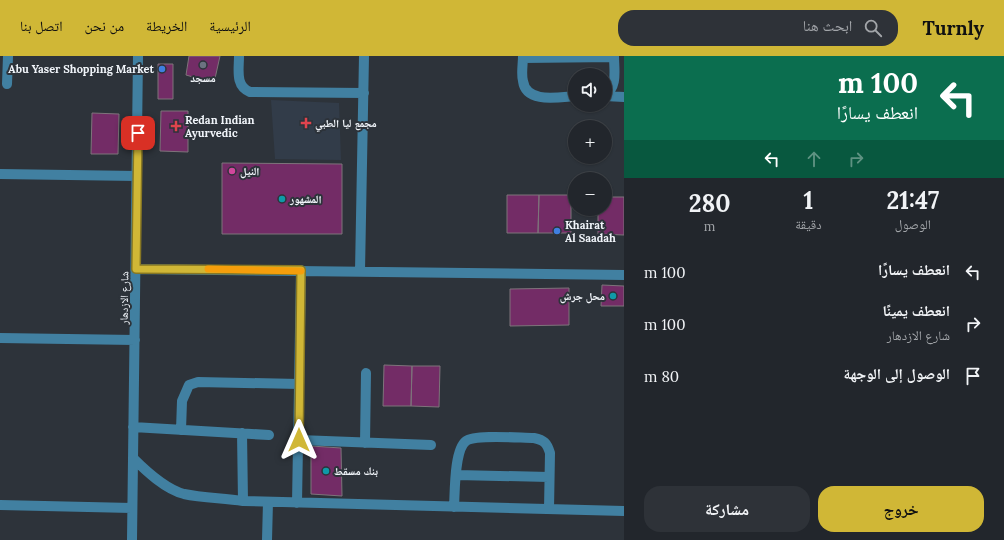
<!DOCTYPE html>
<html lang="ar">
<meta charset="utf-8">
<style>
body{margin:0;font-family:Lora,"Noto Naskh Arabic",serif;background:#2e3238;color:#f1f3f6;direction:rtl;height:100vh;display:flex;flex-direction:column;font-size:15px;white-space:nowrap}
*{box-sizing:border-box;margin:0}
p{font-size:13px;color:#a2a5a9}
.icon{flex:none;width:22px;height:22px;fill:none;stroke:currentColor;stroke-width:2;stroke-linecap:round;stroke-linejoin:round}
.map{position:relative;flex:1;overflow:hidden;direction:ltr}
.panel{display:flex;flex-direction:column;background:#22262c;width:380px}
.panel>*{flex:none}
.hud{background:#0b6e4f;color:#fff;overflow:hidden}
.tools{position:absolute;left:568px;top:12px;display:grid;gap:8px}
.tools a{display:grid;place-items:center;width:44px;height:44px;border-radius:50%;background:#22262c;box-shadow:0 1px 3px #0004,0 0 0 1px #3f4348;font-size:20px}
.pin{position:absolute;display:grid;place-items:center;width:34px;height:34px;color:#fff;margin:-17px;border-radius:8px;box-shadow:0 2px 6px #0006}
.me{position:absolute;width:44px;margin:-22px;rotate:0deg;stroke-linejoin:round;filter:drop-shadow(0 0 3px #0008)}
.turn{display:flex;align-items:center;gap:14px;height:84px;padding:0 20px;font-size:18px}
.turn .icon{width:52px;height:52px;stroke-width:2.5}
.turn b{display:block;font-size:28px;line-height:34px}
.lanes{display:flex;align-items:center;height:38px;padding:0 20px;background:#0003;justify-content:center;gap:20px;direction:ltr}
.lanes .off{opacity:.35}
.eta{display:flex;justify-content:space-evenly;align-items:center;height:68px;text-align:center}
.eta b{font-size:24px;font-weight:700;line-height:28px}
.action{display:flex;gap:8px;margin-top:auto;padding:8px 20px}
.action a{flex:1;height:46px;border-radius:16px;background:#d0b736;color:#111;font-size:16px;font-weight:700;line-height:46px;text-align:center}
.action a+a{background:#2e3238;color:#f1f3f6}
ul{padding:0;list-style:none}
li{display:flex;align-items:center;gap:12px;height:52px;padding:0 20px}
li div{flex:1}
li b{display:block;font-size:15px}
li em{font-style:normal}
header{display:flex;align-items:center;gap:24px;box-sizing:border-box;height:56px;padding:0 20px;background:#d0b736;color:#111}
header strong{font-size:19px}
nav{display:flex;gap:22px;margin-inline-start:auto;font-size:14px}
.search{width:280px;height:36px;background:#2e3238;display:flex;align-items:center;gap:10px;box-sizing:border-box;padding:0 14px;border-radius:16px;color:#a2a5a9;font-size:15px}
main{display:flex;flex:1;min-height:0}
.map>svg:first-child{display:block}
.built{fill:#323c49}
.building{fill:#732c66;stroke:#7e747b}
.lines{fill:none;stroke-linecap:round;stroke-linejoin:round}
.minor{stroke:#4180a1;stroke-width:10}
.route-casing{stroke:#877723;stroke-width:10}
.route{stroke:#d0b736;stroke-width:7}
.slow{stroke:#f59e0b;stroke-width:7}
.worship-dot{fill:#6b7280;stroke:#2d333a;stroke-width:1.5}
.shop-dot{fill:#3f7fe0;stroke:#2d333a;stroke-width:1.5}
.health-dot{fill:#e0444e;stroke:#2d333a;stroke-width:1.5}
.hotel-dot{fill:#d1479c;stroke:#2d333a;stroke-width:1.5}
.culture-dot{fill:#0f9aa8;stroke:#2d333a;stroke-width:1.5}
.labels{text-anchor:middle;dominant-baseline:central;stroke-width:4;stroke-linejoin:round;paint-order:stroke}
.poi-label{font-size:11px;font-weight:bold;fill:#f1f5fa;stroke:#2d333a;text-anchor:start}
.street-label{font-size:11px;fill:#f1f5fa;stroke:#2d333a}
</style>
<header>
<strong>Turnly</strong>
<div class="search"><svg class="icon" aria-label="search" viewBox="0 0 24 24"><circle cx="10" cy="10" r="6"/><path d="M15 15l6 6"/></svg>ابحث هنا</div>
<nav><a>الرئيسية</a><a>الخريطة</a><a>من نحن</a><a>اتصل بنا</a></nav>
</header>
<main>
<section class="panel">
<div class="hud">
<div class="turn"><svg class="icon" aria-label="left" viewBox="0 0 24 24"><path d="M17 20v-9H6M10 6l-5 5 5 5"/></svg><div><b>100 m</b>انعطف يسارًا</div></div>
<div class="lanes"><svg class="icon" aria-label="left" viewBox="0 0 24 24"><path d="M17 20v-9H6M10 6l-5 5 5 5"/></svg><svg class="icon off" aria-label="ahead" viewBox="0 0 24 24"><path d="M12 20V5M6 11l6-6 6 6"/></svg><svg class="icon off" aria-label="right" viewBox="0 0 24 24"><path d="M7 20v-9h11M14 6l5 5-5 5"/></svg></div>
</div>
<div class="eta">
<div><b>21:47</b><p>الوصول</p></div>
<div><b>1</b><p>دقيقة</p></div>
<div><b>280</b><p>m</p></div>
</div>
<ul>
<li><svg class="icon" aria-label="left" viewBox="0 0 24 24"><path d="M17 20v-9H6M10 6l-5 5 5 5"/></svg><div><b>انعطف يسارًا</b></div><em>100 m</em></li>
<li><svg class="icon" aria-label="right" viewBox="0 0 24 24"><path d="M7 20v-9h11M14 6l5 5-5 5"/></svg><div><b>انعطف يمينًا</b><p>شارع الازدهار</p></div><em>100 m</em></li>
<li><svg class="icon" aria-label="arrive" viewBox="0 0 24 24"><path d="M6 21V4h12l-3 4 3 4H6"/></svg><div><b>الوصول إلى الوجهة</b></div><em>80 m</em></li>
</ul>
<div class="action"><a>خروج</a><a>مشاركة</a></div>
</section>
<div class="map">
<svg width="624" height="484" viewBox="0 0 624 484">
<rect width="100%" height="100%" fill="#2d333a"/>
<path class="built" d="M271 44 339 47 341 104 275 103Z"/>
<path class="building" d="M189 0H220L214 27 186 19Z
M158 8H173V43H158Z
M161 55H188V96L160 95Z
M92 57 119 58 118 98H91Z
M222 107 342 108V178H222Z
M507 139H539L538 177H507Z
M539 139H571V177H538Z
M605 141H624V179L598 178V153H605Z
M602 229 624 230V250H601Z
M569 232V269L510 270V233Z
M384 309 412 310 411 350H383Z
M412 310H440L439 351 411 350Z
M311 390 341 392 342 440 311 438Z"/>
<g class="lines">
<path class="minor" d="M239 0C239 14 235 30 250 36L364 37
M523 0C523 8 521 18 523 25 526 48 559 41 575 40
M523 2 614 1
M7 28 8 0
M605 39C618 31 614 14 614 0
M605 40 624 41
M0 118 137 120
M136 213 624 219
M360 215 364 0
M0 282 135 284
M133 371 269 379
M181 374 182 345 189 329 198 326 299 328
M242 377 243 445
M299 384 431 389
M365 387 366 317
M133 402C146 415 165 433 184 438 203 442 224 442 243 445L624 455
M457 419 549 421
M297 447 301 214
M0 449 132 452
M454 451C455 436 454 394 466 385 475 378 520 382 534 382 544 384 547 387 550 397L549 453
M132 484 138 0
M267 484 268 446"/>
</g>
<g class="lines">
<g class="route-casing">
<path id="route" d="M138 77 136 213 301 214 299 384"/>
</g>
<use href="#route" class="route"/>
<path class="slow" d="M208 213 301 215"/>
</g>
<circle class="worship-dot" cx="203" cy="9" r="4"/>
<g class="shop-dot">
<circle cx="162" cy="13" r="4"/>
<circle cx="557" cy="175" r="4"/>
</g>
<g class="health-dot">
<path d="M304 61h4v4h4v4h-4v4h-4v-4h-4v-4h4z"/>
<path d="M174 64h4v4h4v4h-4v4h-4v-4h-4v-4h4z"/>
</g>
<circle class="hotel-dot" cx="232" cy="115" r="4"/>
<g class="culture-dot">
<circle cx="282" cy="143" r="4"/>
<circle cx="613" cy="240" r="4"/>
<circle cx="326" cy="415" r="4"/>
</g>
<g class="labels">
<g class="poi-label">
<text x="154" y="13" text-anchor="end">Abu Yaser Shopping Market</text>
<text x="203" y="22" text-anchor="middle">مسجد</text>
<text x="185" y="64">Redan Indian<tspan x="185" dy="13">Ayurvedic</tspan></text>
<text x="315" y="67">مجمع ليا الطبي</text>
<text x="240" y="115">النيل</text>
<text x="290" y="143">المشهور</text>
<text x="565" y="169">Khairat<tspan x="565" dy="13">Al Saadah</tspan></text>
<text x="605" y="240" text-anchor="end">محل جرش</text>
<text x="334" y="415">بنك مسقط</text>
</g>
<g class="street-label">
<text transform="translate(124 242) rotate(-89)">شارع الازدهار</text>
</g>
</g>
</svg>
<div class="tools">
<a><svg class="icon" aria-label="sound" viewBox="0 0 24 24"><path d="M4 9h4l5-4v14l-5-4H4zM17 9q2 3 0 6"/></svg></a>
<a>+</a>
<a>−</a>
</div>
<div class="pin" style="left:138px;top:77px;background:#d93025"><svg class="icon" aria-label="arrive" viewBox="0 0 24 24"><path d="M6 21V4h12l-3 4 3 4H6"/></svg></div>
<svg class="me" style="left:299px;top:384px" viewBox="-20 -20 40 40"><path d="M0-17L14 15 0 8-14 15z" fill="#d0b736" stroke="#fff" stroke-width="4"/></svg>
</div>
</main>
